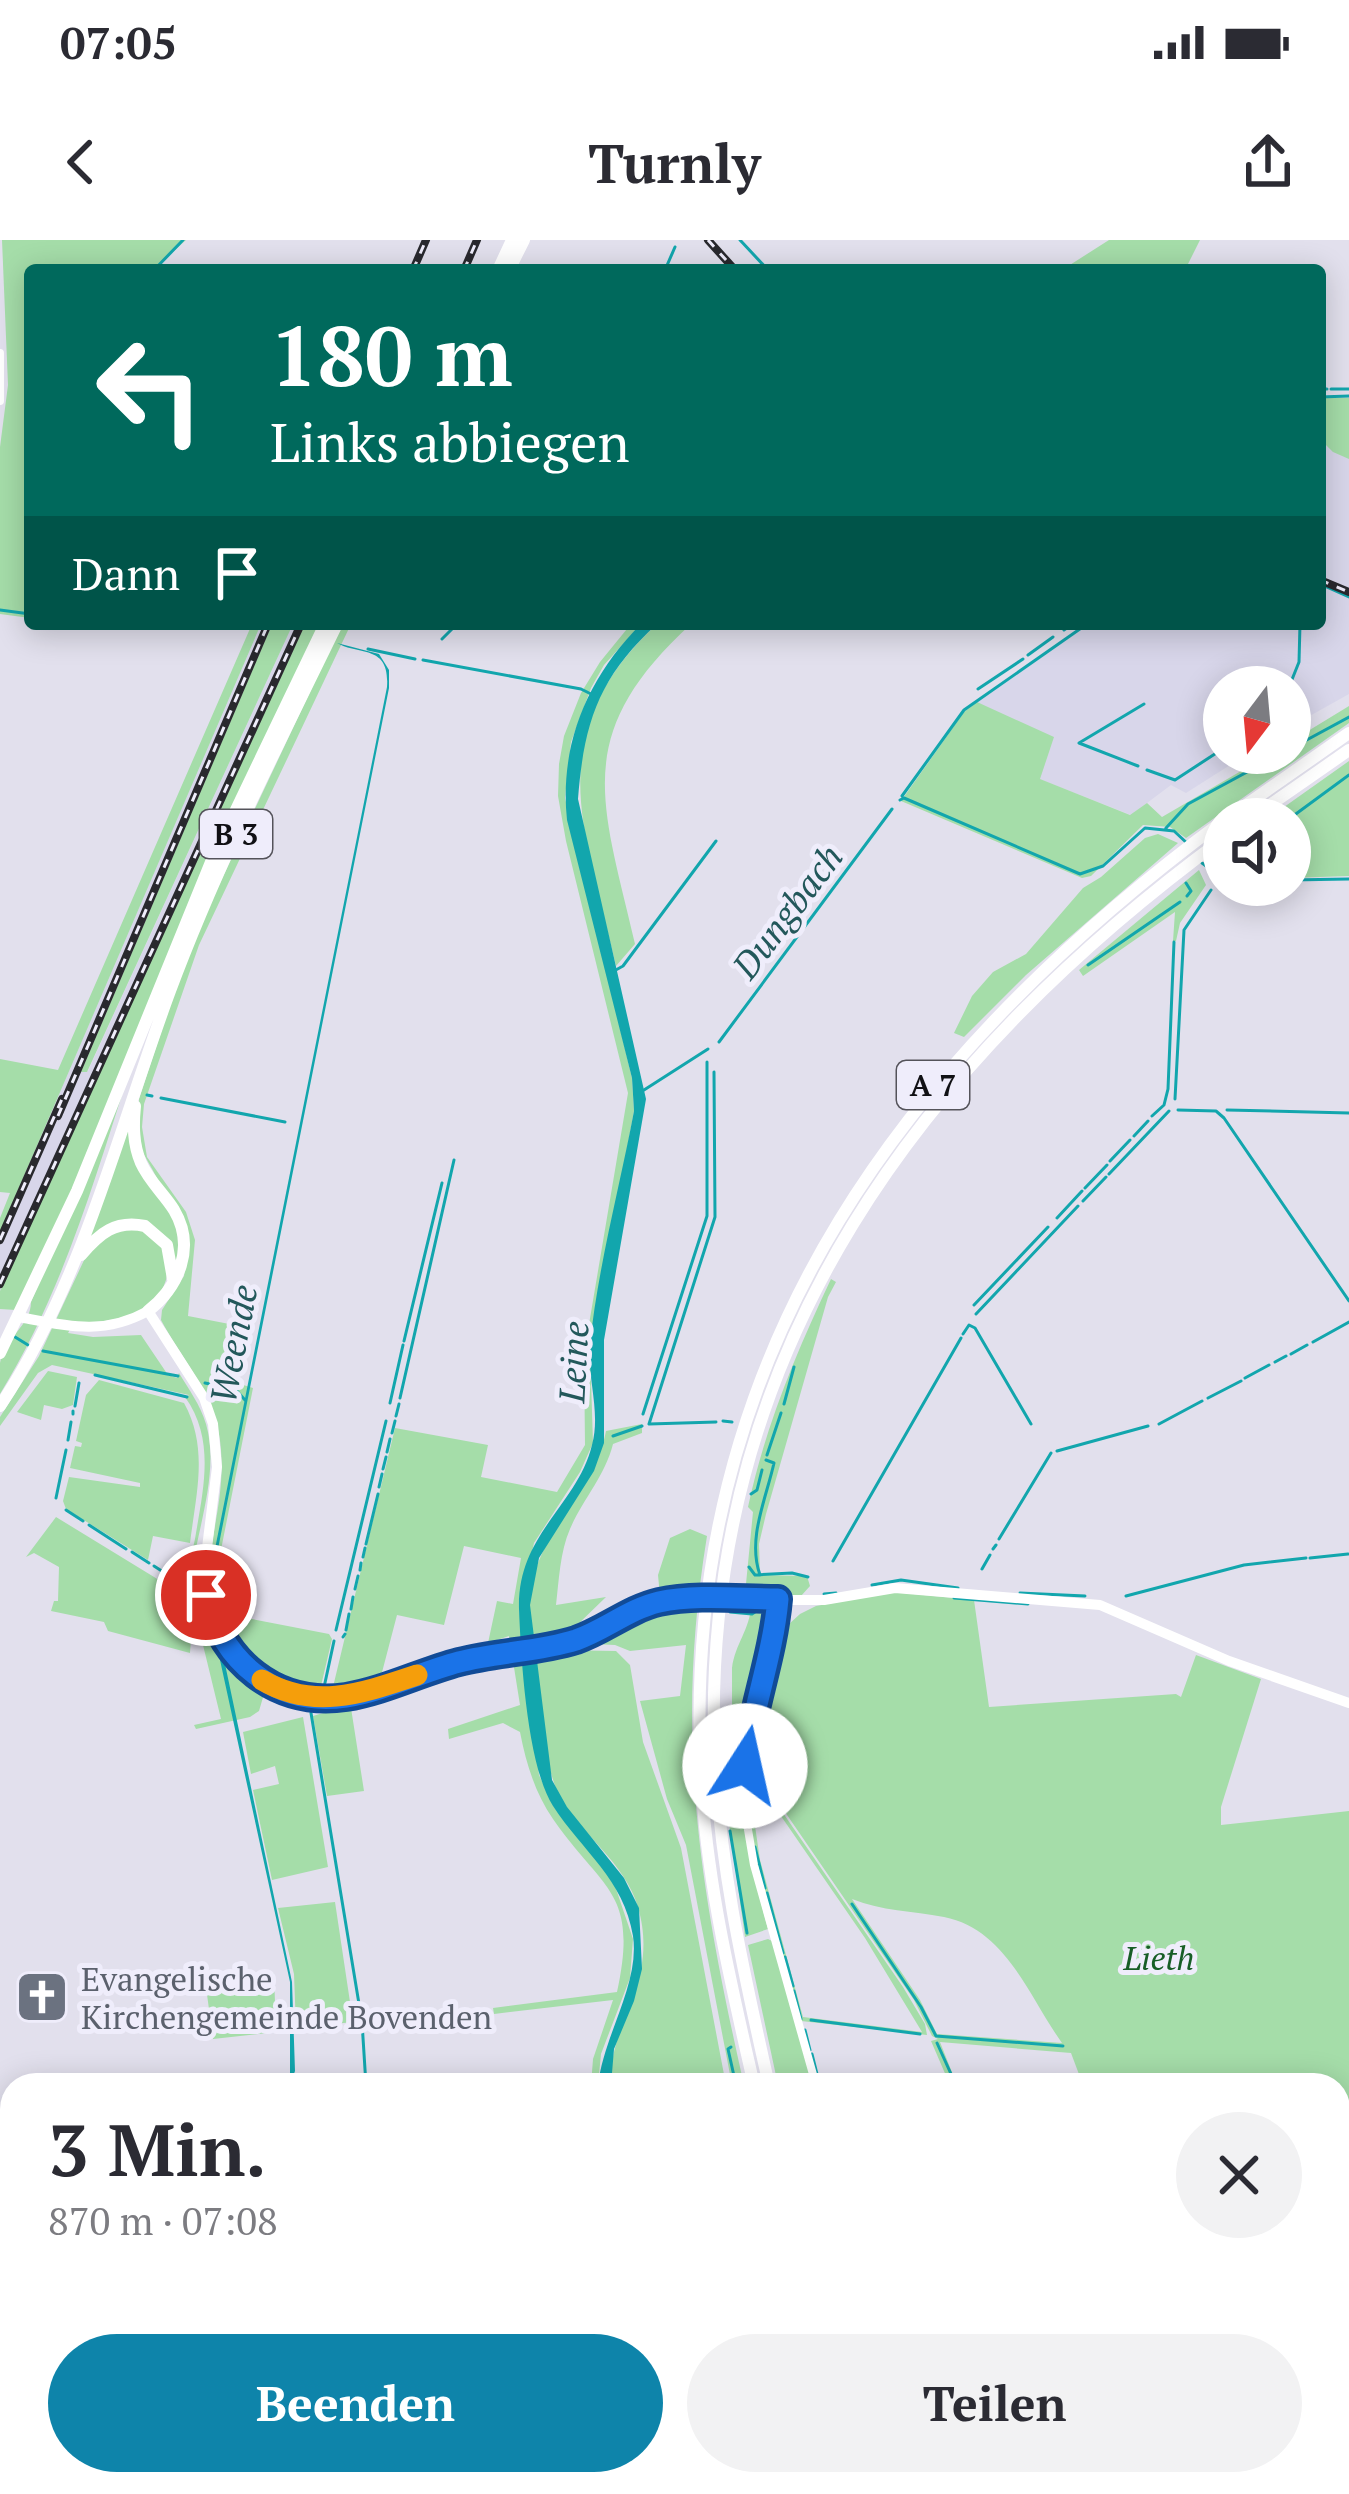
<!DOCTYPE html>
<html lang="de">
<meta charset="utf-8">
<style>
body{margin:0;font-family:"PT Serif",serif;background:#f2f2f3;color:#2b2b33;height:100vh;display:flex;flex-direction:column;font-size:45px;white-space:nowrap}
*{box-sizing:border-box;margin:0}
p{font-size:39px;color:#7c7c81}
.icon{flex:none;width:66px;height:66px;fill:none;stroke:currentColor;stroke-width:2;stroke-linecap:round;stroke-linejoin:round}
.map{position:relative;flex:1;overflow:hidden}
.drawer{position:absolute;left:0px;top:1833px;width:1350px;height:423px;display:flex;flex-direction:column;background:#fff;border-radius:36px 36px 0 0;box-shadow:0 6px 30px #0003}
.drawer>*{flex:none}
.hud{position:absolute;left:24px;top:24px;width:1302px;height:366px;border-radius:12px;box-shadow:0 6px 30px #0003;background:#00695c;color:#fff;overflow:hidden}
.needle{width:78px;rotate:196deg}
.fabs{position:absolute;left:1203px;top:426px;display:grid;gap:24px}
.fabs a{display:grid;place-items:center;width:108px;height:108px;border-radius:50%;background:#fff;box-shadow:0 6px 30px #0003;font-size:60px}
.pin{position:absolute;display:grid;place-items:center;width:102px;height:102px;color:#fff;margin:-51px;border:6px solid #fff;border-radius:50%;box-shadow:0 3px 12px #0007}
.me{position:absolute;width:132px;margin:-66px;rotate:10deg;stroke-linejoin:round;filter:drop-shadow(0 0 9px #0008)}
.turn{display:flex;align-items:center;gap:42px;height:252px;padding:0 48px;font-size:54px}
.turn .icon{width:156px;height:156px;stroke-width:2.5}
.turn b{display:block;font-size:84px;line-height:102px}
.then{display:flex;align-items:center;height:114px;padding:0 48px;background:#0003;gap:24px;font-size:45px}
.round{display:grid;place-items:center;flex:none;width:126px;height:126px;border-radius:63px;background:#f2f2f3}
.head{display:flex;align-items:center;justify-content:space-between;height:204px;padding:0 48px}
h1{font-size:72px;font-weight:700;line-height:90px}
.cta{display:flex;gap:24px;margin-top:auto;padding:24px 48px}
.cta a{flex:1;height:138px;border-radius:72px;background:#0e84aa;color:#fff;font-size:48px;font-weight:700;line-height:138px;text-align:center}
.cta a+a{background:#f2f2f3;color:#2b2b33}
.status{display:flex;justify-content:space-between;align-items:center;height:84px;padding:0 60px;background:#fff;direction:ltr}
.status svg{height:33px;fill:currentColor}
header{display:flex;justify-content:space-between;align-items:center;height:156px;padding:0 48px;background:#fff;font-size:54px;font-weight:700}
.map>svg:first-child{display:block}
.built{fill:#d8d6ea}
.green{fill:#a5dda9;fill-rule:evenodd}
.water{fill:#12a6ad}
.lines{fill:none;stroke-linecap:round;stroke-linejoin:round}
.stream{stroke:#12a6ad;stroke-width:3}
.minor{stroke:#fff;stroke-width:8}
.major{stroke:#fff;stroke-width:10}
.highway{stroke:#fff;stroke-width:12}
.rail-casing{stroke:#29292e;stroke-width:8}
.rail{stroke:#efedfb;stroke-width:3;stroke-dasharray:9;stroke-linecap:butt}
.route-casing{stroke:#114b97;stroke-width:30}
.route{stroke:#1a73e8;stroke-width:21}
.slow{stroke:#f59e0b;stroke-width:21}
.labels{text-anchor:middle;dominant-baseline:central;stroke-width:10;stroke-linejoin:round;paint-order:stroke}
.shield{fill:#efedfb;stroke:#54535a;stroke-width:3}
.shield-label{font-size:30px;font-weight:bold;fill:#111115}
.park-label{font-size:33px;font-style:italic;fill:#175e26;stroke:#efedfb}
.worship-label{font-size:33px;fill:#5b616d;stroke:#efedfb;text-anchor:start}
.water-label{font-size:36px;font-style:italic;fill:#23585b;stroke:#efedfb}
</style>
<div class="status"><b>07:05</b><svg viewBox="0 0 49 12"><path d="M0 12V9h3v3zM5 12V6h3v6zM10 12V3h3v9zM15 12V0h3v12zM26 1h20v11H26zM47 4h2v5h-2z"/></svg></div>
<header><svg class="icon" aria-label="back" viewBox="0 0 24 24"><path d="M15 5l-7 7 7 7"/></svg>Turnly<svg class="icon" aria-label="share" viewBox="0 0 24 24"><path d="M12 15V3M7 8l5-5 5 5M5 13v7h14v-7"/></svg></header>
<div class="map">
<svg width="1349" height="2254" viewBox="0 0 1349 2254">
<rect width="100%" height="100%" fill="#e2e0ed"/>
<path class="built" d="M1349 155V454L1290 487V447H1224V513H1249L1186 553 1171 545 1131 575 1039 539 977 462 1089 384H1320V156Z
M261 384H272L81 830 88 831 293 384H305L0 1051V992Z"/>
<path class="green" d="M2 0H186L163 21 160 30H30V378L0 374V207L8 145Z
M1109 0H1200L1185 30H1062Z
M1320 158H1349V219L1333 212 1320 199Z
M252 384H261L0 992V978L10 953 0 952V819L58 830Z
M272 384H293L87 832H81Z
M305 384H322L72 956 16 1070 0 1069V1051Z
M342 384H351L199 705 144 864 142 887 147 917 186 972 195 1000 188 1076 250 1088 237 1143 253 1148 218 1325 219 1350 226 1374 329 1394 332 1399 320 1450 290 1444 274 1430 269 1431V1439C160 1357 236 1295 219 1194 212 1151 181 1118 161 1080L162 1070 184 1036 188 1004 141 916 139 859 173 756 204 677Z
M631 384H641L604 425 591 448 571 502 565 558 632 838 634 871 590 1108 593 1203 580 1232 534 1303 519 1367 539 1535 554 1567 613 1640 633 1699 630 1738 601 1814 598 1845H591L593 1819 613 1760 494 1774 493 1768 617 1752C639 1651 603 1651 553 1579 535 1553 526 1523 520 1492L503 1483 449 1499 448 1489 520 1465 509 1396 488 1403 497 1361 513 1364 521 1318 464 1306 444 1385 397 1375 380 1440 333 1447 395 1188 488 1205 481 1237 557 1252 585 1205 584 1114 628 853 566 601 558 556 559 524 564 496 581 453 600 422Z
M657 384H691C570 495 602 561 635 704L616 726C585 590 538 494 657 384Z
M977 462 1054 497 1040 539 1130 575 1147 563 1162 577 1272 513H1290V502L1349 466V483L1186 598 1170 587 1143 585 1091 636 1082 638 901 561 964 472Z
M1349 521V636L1290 638V579H1267Z
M1158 594 1178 603 1026 735 964 797 954 793 972 756 993 732 1026 714 1083 648 1101 637 1145 598Z
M1199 630 1206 645 1180 683 1176 701H1173L1175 672 1083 736 1079 730Z
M129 833C93 945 62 1053 0 1154 0 1144 0 1132 0 1123 5 1096 31 1086 31 1062Z
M131 874 130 889C148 925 188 979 176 1021L163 994 140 981 88 1002Z
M141 988 160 1002C163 1013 169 1029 166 1040 155 1078 105 1083 74 1083L68 1093 93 1097 141 1095 168 1135 177 1138 179 1133C189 1150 200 1164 206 1184 220 1232 197 1289 191 1337 189 1324 192 1312 195 1299 203 1250 216 1200 185 1157L189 1155 52 1125 38 1133 0 1186V1177L39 1116 86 1016 107 993Z
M831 1039 836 1042 828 1057 766 1274 759 1304 760 1335 807 1336 810 1346 801 1356 745 1354 753 1272 748 1267C765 1187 796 1113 831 1039Z
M48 1131 77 1137 73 1165 62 1169 44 1165 41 1180 17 1172Z
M99 1140 184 1163C209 1208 196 1254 190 1303L153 1296 148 1320 66 1269 63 1261 69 1237 140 1247V1243L70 1228 75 1206 81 1207 82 1203 76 1201 86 1155Z
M642 1184V1193L613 1204C605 1236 583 1259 570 1289 560 1312 559 1340 556 1365L606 1357 571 1391 554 1397 556 1410 616 1411 630 1425 643 1502 681 1608 726 1845H611C608 1780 660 1744 638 1667 625 1622 581 1595 559 1555 542 1524 525 1383 531 1347 542 1288 595 1249 606 1191Z
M56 1277 190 1359 192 1387 173 1376 167 1385 191 1399 190 1413 108 1391 104 1382 51 1371 54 1361H58L59 1327 34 1313 26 1317Z
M690 1289 707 1296C674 1498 700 1649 744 1845H732L686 1605 667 1559 640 1461 680 1456 686 1405 630 1411 615 1405 593 1404 648 1374 683 1366 685 1354 660 1356 658 1335 670 1298Z
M893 1352 974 1360 989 1467 1176 1454 1181 1457 1196 1415 1261 1439 1221 1567V1585L1349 1571V2254H1253L1252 2244H1338V1845H1083L1071 1813 940 1802 957 1845H950L931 1801 938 1799 932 1796 914 1760 774 1556 748 1538 750 1508 778 1394 800 1374 816 1366ZM852 1659C882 1671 912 1671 944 1677 1006 1689 1029 1757 1062 1803L937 1794 920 1760Z
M751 1366 768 1370C781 1401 757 1448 749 1479 731 1552 749 1618 768 1689L745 1697 727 1569 732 1568V1428C735 1404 750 1389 751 1366Z
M204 1386 229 1424 264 1454 259 1471 250 1477 196 1489 194 1485 221 1479 203 1405 207 1400Z
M346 1466 351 1468 364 1551 327 1556 313 1476Z
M303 1477 328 1627 272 1640 253 1550 279 1544 275 1526 251 1534 243 1492Z
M747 1545 772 1557 903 1747 925 1784 927 1795 801 1781C779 1704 749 1626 747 1545ZM750 1552 764 1556 772 1563 865 1698 922 1792 803 1777 760 1620Z
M335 1662 353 1782 296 1788 294 1734 278 1668Z
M768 1699 772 1701 813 1845H778L748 1705Z
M274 1733 276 1792 213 1799 206 1747Z"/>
<path class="water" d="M641 384H657C599 437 584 482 578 559L646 859 604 1100V1203L594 1231 539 1318 530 1365 552 1540 567 1567 624 1638 639 1668 642 1729 634 1761 614 1809 611 1845H598C604 1794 640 1744 633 1696 624 1639 582 1611 553 1566 527 1525 521 1419 519 1369 517 1294 577 1266 592 1205 601 1172 587 1138 590 1105 597 1031 620 946 634 871L632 838 567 580C559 504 588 437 641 384Z
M337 403 379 414 389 430V448L215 1324 217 1353 235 1403 225 1424 292 1742 295 1831 290 1845V1742L220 1420 231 1398 218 1369 212 1324 387 447C390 404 360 416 337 403Z"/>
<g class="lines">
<path class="stream" d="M740 0 768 30
M154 30 183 0
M665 30 675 7
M1320 149H1327
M1331 149H1349
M1320 157 1349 156
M1320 344 1349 357
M0 370 30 374
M1064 390 1072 384
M442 399 457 384
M368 409 415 419
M1028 415 1053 397
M423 420 581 449 591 454
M1289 447 1299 422 1300 384
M978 449 1023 419
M1290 509 1349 477
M1138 526 1079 503 1144 464
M1147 530 1175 540 1224 508
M902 556 964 470 1087 384
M900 560 904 558 1080 634 1103 626 1145 588 1174 591 1189 605
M1289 579 1349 535
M1166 588 1188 564 1282 513
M1202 623 1224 639
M1223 631H1224
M1290 640 1349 639
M1186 643 1191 651 1187 656
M1088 725 1180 662
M614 731 623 726 716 601
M719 802 892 569
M714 832 715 977 649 1184 716 1182
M644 850 708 809
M147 855 152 856
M161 858 285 882
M1175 859 1184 690 1211 650
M1178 870 1216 871 1224 878 1349 1061
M1227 870 1349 873
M1152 876 1164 865 1168 849 1174 702
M1134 896 1148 881
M1110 921 1130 900
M1109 934 1169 871
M1085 948 1107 925
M1083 961 1106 937
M1057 978 1082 951
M974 1065 1048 987
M976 1074 1078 966
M963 1094 969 1085 975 1088 1031 1184
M15 1097 28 1105
M404 1101 442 943
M1313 1102 1349 1082
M43 1111 178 1136
M1291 1114 1307 1105
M1275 1122 1286 1116
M95 1135 187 1157
M1245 1138 1269 1125
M205 1143 235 1149 245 1160
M400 1158 454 920
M1208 1158 1241 1141
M390 1163 403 1105
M784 1164 794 1127
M75 1166 79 1143
M73 1174V1171
M643 1174 707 976V822
M396 1176 399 1164
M723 1181 732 1182
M1159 1184 1202 1161
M392 1193 395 1181
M613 1196 642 1186
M68 1200 71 1182
M1057 1211 1148 1186
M387 1212 390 1199
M767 1215 781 1173
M383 1229 386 1217
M379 1247 382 1234
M751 1254 757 1250 762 1230
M56 1258 66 1210
M66 1270 83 1281
M89 1285 126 1309
M999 1299 1051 1213
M366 1304 378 1254
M993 1309 996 1305
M132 1312 149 1323
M363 1317 365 1308
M1310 1318 1348 1314
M833 1321 961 1098
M154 1326 171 1337
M749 1327 755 1335 792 1333 808 1337
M982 1329 990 1315
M360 1330 361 1323
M760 1335C747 1299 766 1259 774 1223L766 1220
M177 1341 186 1347
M872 1345 901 1340 958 1348
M355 1349 358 1336
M1020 1353 1085 1356
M824 1354 836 1353
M1126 1356 1244 1325 1306 1318
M954 1358 1028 1364
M351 1369 353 1357
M730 1372 752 1374 761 1368 767 1372
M336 1390 386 1181
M346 1390 349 1374
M343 1397 345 1394
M438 1435 484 1423
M768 1440 779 1402
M323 1452 334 1401
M351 1462 429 1438
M311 1473 362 1782 366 1845
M748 1550 767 1554
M730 1591 747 1693
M755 1607 765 1648
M767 1653 783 1713
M852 1664 921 1767 936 1796 1063 1806
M785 1717 793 1746
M794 1751 801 1779
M811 1780 920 1794
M805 1790 810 1810
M937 1803 956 1845
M731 1807 728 1809 736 1845
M812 1814 819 1842
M99 2244 104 2254
M107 2244 113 2254
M823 2244 825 2254
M933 2244V2245
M935 2253V2254
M306 2254 313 2244
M628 2254V2244"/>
<path class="minor" d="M0 113V161
M778 1359 774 1400 747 1508 745 1572 754 1625 816 1845
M928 2244 931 2254"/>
<path class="major" d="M19 1077C67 1086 103 1096 148 1071L204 1158 213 1184 217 1227 204 1332 214 1385 239 1422 264 1441 290 1453 327 1459 359 1454 466 1420 580 1399 644 1367 675 1360H824L895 1348 1100 1365 1229 1421 1349 1463"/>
<path class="highway" d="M498 30 512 0
M509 30 524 0
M1226 579 1349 493
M1250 579 1349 510
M135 866C133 886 133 904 141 923 149 941 164 954 174 970 196 1007 179 1047 148 1071
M81 1015C100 993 115 980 145 986L167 1005 173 1039
M0 1113 77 951 211 622 325 384
M0 1166C83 1041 118 891 170 751 217 625 278 505 337 384
M754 1845C729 1736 703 1626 700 1513 687 1105 909 813 1224 580
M769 1845C743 1730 717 1615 714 1497 706 1107 922 820 1224 598
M842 2244 844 2254
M858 2244 860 2254"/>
<g class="rail-casing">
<path id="rail" d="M708 0 735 30
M413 30 426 0
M464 30 477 0
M1320 340 1349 352
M58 876 268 384
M0 1000 62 859
M0 1044 301 384"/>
</g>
<use href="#rail" class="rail"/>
</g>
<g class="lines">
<g class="route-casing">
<path id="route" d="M206 1355C222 1421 275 1467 346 1457 384 1451 421 1432 459 1422 497 1412 538 1412 576 1400 605 1390 629 1369 659 1362 697 1354 740 1359 778 1359 773 1416 752 1469 745 1526"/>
</g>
<use href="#route" class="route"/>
<path class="slow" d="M262 1440C314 1471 363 1453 417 1435"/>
</g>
<defs>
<g id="church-square" transform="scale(2.7)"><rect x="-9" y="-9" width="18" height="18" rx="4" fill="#6b7280" stroke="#efedfb"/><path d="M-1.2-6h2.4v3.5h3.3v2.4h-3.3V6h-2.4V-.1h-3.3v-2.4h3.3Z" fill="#fff"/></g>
</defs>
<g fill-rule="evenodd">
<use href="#church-square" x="42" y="1757"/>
</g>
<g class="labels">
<g class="shield">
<rect x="200" y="570" width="72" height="48" rx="9"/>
<rect x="897" y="821" width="72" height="48" rx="9"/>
</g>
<g class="shield-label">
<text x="236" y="594">B 3</text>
<text x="933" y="845">A 7</text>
</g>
<g class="park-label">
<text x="1159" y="1717">Lieth</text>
</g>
<g class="worship-label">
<text x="81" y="1738">Evangelische<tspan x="81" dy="38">Kirchengemeinde Bovenden</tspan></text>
</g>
<g class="water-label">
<text transform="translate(787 671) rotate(-53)">Dungbach</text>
<text transform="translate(233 1104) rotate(-79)">Weende</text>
<text transform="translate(573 1122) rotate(-87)">Leine</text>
</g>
</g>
</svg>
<div class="fabs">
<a><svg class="needle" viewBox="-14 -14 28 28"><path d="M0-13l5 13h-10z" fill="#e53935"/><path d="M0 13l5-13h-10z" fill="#7c7c81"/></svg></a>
<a><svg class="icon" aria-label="sound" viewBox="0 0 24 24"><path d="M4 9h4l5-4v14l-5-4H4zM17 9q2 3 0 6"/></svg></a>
</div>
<div class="pin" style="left:206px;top:1355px;background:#d93025"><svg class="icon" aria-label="arrive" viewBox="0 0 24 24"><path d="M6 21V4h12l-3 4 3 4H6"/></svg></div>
<svg class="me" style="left:745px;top:1526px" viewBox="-20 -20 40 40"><circle r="19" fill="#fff"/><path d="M0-13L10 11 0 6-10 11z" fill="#1a73e8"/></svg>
<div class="hud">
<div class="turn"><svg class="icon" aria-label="left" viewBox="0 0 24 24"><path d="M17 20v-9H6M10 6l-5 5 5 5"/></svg><div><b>180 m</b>Links abbiegen</div></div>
<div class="then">Dann<svg class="icon" aria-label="arrive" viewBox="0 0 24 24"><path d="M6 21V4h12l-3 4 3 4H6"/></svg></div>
</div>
<section class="drawer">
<div class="head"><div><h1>3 Min.</h1><p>870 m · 07:08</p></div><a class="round"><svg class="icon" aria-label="close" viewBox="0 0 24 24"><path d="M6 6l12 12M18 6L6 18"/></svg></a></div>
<div class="cta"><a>Beenden</a><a>Teilen</a></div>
</section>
</div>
